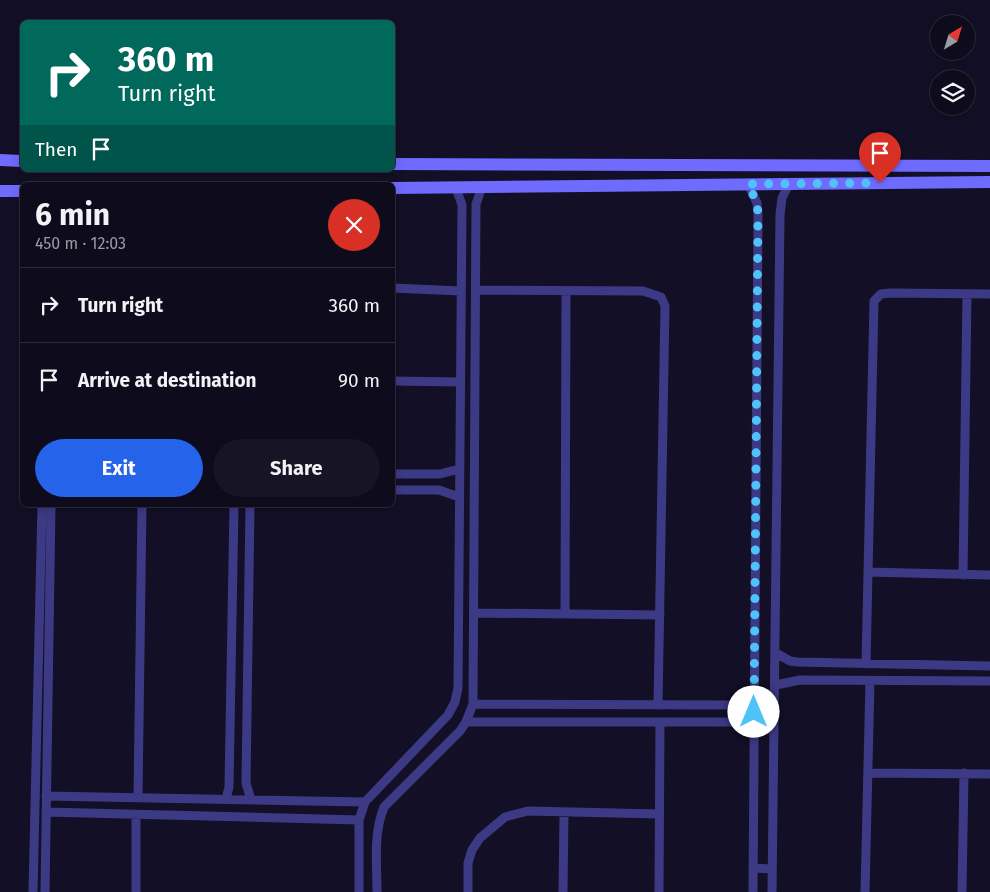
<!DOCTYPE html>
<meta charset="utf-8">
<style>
body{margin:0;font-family:"Fira Sans",sans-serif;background:#171425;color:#f1f3f6;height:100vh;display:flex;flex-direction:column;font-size:19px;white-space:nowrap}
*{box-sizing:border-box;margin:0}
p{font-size:16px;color:#9b9ba3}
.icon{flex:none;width:28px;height:28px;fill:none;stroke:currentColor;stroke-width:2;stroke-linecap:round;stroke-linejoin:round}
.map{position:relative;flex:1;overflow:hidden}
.drawer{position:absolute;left:20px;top:182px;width:375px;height:325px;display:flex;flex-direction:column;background:#0e0b1c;border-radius:8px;box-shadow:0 2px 12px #0003,0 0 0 1px #2e2b3b}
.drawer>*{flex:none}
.banner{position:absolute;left:20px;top:20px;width:375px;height:152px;border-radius:8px;box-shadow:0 2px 12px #0003,0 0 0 1px #2e2b3b;background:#00695c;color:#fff;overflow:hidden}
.needle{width:32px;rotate:38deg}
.tools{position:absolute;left:930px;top:15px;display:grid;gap:10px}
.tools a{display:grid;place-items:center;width:45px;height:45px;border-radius:50%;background:#0e0b1c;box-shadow:0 2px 12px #0003,0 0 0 1px #2e2b3b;font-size:25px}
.pin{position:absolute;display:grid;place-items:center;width:42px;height:42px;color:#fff;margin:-51px -21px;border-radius:50% 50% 50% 0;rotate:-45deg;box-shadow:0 0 5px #0007}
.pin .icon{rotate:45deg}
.me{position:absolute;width:55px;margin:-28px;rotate:0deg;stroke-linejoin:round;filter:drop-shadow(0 0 4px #0008)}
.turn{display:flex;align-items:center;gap:18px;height:105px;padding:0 15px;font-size:22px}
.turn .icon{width:65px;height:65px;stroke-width:2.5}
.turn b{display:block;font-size:35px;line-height:42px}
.then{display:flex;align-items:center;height:48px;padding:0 15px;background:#0003;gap:10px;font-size:19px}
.round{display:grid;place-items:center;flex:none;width:52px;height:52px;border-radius:26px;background:#171425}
.headline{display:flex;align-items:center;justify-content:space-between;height:85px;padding:0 15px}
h1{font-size:30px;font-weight:700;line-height:38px}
.button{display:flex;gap:10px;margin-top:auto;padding:10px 15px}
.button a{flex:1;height:58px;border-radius:30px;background:#2563eb;color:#fff;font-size:20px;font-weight:700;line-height:58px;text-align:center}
.button a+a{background:#171425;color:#f1f3f6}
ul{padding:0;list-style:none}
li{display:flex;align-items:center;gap:15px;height:75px;padding:0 15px;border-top:1px solid #2e2b3b}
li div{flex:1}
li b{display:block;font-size:19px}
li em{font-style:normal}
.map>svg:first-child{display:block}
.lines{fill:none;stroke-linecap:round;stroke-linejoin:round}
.street{stroke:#3d3a85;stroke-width:9}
.secondary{stroke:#6f6bff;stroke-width:12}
.route{stroke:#4fc3f7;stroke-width:9;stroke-dasharray:0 16.2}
</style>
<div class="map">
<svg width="990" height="892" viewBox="0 0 990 892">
<rect width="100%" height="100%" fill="#130f26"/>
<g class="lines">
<path class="street" d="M748 184 757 203 758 214 753 892
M392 288 461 291
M476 290 643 291 661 297 665 306 658 705
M392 381 460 382
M392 474H440L459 469
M392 490H439L459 497
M250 505 246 783 251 800
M868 572 990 575
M963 575 967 294
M474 613 660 615
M565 614 566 291
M776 653 790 661 798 662 990 666
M866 664 874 301 881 294 891 293 990 294
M776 685 800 680 990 681
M473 704 737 705 754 700
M466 722H739L754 725
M868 773 990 774
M46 796 365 802
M138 797 142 505
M226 799 229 787 234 505
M46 812 359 820
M753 868 772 869
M33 892 42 505
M45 892 51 505
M136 892V815
M359 892V820L365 802 448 715 455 702 458 688 462 205 456 188
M377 892C377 864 373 834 384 807L460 731 466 722 473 704 476 204 482 187
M468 892V863L472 850 480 838 505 817 528 811 659 814
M563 892 564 812
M659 892 660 722
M772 892 780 215 782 198 789 184
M865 892 870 681
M962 892 964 773"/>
<path class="secondary" d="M0 160 22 161
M392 164 990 166
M392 188 990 182
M0 191H22"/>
</g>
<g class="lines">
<path class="route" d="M754 712 758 214 757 203 748 184 880 183"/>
</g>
</svg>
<div class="tools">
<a><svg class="needle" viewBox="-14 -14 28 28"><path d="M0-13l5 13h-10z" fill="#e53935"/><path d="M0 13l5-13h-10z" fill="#9b9ba3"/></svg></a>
<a><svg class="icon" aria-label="layers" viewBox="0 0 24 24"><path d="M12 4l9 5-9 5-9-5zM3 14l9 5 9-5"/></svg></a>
</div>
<div class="pin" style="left:880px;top:183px;background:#d93025"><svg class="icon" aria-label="arrive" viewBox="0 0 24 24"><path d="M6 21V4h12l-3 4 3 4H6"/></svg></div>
<svg class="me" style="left:754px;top:712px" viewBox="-20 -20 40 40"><circle r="19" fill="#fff"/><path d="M0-13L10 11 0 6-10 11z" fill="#4fc3f7"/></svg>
<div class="banner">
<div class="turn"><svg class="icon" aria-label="right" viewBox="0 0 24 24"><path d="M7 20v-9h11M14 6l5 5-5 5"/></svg><div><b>360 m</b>Turn right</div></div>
<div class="then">Then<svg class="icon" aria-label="arrive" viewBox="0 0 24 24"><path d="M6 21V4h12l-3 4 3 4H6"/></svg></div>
</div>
<section class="drawer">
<div class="headline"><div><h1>6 min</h1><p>450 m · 12:03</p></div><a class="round" style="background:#d93025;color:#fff"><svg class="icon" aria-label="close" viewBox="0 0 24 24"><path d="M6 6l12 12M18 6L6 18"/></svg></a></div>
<ul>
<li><svg class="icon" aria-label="right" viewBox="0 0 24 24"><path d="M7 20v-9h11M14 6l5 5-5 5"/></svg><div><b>Turn right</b></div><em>360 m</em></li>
<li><svg class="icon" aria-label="arrive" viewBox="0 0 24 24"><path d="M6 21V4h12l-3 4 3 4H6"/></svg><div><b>Arrive at destination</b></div><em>90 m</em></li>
</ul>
<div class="button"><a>Exit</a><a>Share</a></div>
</section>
</div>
